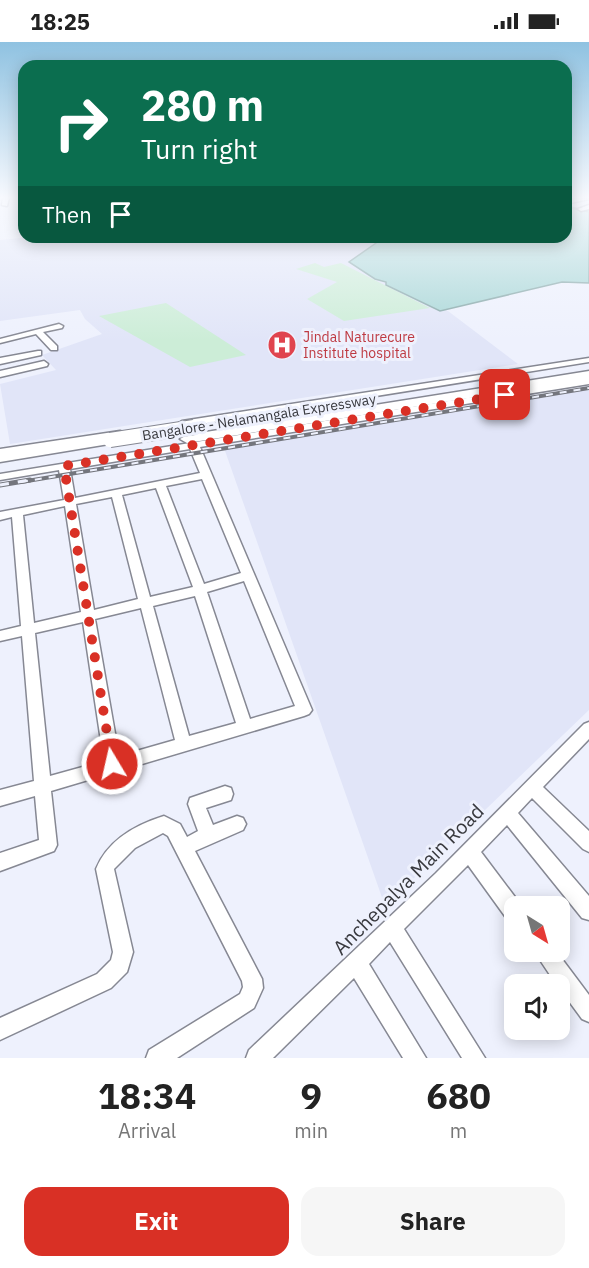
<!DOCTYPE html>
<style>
body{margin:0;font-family:"IBM Plex Sans",sans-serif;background:#f6f6f6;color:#222;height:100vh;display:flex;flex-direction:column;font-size:22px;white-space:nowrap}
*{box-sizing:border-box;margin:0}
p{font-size:20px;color:#767676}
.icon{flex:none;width:33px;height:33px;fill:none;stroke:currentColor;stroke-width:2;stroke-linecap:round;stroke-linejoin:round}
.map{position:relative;height:1016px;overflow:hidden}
.sheet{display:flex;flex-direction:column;background:#fff;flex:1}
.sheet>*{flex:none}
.guide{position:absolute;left:18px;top:18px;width:554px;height:183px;border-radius:18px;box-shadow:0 3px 15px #0003;background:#0b6e4f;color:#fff;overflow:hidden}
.needle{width:39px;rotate:143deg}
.tools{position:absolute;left:504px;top:854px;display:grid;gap:12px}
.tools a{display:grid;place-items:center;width:66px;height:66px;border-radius:12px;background:#fff;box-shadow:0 3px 15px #0003;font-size:30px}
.pin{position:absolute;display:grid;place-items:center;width:51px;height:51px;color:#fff;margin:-26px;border-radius:12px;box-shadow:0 3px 9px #0006}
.me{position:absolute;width:66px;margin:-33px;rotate:351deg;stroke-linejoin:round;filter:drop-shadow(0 0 4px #0008)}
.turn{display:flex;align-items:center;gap:21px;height:126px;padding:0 24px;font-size:27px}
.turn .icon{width:78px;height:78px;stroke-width:2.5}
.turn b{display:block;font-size:42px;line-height:51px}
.then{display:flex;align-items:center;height:57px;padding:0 24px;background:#0003;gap:12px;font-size:22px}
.eta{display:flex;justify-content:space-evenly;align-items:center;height:102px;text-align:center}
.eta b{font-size:36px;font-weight:800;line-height:42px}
.button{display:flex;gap:12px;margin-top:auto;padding:12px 24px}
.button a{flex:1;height:69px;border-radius:18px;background:#d93025;color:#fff;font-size:24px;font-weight:800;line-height:69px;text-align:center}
.button a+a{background:#f6f6f6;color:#222}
.status{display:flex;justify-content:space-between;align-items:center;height:42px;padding:0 30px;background:#fff;direction:ltr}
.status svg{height:16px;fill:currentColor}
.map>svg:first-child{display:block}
.built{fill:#e1e5f8}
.green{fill:#ccedd7}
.water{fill:#a9d7d7;stroke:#87a8a9;stroke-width:1.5}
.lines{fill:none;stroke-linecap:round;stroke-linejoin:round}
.stream{stroke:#87a8a9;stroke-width:1.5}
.minor-casing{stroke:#868893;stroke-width:3}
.highway-casing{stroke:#868893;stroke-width:3}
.minor{fill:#fff;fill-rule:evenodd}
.highway{fill:#fff;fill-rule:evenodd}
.rail-far1-casing{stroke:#74767d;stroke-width:4}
.rail-casing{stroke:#74767d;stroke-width:5}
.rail-far1{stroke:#eef1fd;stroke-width:2;stroke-dasharray:7;stroke-linecap:butt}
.rail{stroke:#eef1fd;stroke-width:3;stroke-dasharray:9;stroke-linecap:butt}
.highway-bridge-casing{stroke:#868893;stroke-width:16;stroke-linecap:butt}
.highway-bridge{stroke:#fff;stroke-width:14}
.route{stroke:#d93025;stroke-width:10;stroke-dasharray:0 18}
.labels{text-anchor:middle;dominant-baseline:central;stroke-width:6;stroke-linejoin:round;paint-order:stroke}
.far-health-label{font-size:14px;fill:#be3a42;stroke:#eef1fd;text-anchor:start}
.far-street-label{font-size:14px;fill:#38393e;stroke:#eef1fd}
.near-street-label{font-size:20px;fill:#38393e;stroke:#eef1fd}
</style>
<div class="status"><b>18:25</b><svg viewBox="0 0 49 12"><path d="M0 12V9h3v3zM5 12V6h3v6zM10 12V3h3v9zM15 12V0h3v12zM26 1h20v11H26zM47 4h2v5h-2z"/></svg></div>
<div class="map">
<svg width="589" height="1016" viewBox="0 0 589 1016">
<rect width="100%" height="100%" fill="#eef1fd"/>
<path class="built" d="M31 195H379L376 201 350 220 375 237 386 240 387 243 448 269 518 322 10 402 0 342 56 328 42 313 102 292 85 277 80 268 0 279V198Z
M589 346V668L385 864 224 406Z"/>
<path class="green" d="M315 221 324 225 341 221 430 266 344 279 307 257 337 240 296 227Z
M166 261 246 313 190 325 99 274Z"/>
<path class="water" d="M566 165 589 170V241L562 240 440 269 386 243V240L375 237 349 220 376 201 379 195H389L395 199 405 198V195H566Z"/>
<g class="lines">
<path class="stream" d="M566 164 589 169"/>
<g class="minor-casing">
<path id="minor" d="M3 156H9L7 164 2 163Z
M579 156 589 157 566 162V160Z
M589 163V167L581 169 578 167Z
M59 282 63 284 62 286 43 290 57 304V308H51L36 292 0 301V297Z
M38 309H41V313L0 322V316Z
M589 316V320L182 385 177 382 182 379Z
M44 319 48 322 47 324 0 335V329Z
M589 336V342L200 405 312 668 309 672 304 674 51 749 57 803 54 809 0 829V811L39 798 35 754 0 764V748L34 739 22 594 0 599V589L21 584 12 475 0 478V470L64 458 59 428 0 438V432ZM190 407 200 431 75 456 70 427ZM202 437 241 531 204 542 166 444ZM156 446 193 545 150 555 122 453ZM112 455 138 557 94 568 76 462ZM65 464 81 570 34 581 23 473ZM244 539 295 664 250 677 207 550ZM195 554 236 681 189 694 153 564ZM141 566 175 698 119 714 95 577ZM83 580 104 719 50 734 35 591Z
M120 389 123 390V394L0 413V407Z
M589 680V697L543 745 589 789V810L583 807 532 756 518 771 589 854V878L582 876 507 783 481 810 521 863 514 864V879L507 877 468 823 404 887 485 1016H462L390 900 369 922 426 1016H403L354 936 273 1016H246L249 1008 436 831 584 682Z
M225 744 231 746 233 752 231 758 206 766 213 783 237 774 243 776 246 782 243 788 195 809 262 937 263 946 254 966 177 1016H146L149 1008 240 952 243 945 242 939 168 794 163 791 135 806 114 827 133 910 127 930 111 946 0 998V976L97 932 111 918 113 910 96 827C108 798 135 783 164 774L180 782 187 795 198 789 188 762 190 756Z
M534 909H556L589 953V980L582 977 560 947V942H556Z"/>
</g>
<g class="highway-casing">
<path id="highway" d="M589 329V337L187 401 180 397 187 393Z
M110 394 115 395 117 398 115 401 0 420V410Z"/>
</g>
<use href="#minor" class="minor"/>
<use href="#highway" class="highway"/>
<g class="rail-far1-casing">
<path id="rail-far1" d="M21 440 589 346"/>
</g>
<g class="rail-casing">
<path id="rail" d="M0 443 30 438"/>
</g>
<use href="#rail-far1" class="rail-far1"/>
<use href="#rail" class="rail"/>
<g class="highway-bridge-casing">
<path id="highway-bridge" d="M110 398 194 385"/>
</g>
<use href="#highway-bridge" class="highway-bridge"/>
</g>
<linearGradient id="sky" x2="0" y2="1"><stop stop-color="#8fc2e1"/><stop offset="0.52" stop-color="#f7f9fe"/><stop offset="1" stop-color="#f7f9fe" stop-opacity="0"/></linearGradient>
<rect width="589" height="299" fill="url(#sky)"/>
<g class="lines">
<path class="route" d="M112 722 64 424 505 353"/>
</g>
<defs>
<g id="hospital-disc" transform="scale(1.5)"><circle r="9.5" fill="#e0444e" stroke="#eef1fd"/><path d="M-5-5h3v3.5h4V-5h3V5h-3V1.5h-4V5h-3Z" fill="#fff"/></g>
</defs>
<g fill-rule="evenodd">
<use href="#hospital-disc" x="282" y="303"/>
</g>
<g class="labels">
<g class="far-health-label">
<text x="303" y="295">Jindal Naturecure<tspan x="303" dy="16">Institute hospital</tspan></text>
</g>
<g class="far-street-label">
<text transform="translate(259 375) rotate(-9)">Bangalore - Nelamangala Expressway</text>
</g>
<g class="near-street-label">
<text transform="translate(408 837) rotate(-45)">Anchepalya Main Road</text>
</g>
</g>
</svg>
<div class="tools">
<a><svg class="needle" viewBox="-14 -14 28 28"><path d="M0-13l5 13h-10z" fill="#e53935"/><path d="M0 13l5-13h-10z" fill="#767676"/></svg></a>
<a><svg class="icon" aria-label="sound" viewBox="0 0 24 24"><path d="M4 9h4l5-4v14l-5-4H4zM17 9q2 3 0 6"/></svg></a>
</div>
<div class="pin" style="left:505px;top:353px;background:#d93025"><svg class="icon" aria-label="arrive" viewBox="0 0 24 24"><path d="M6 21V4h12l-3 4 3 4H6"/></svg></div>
<svg class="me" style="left:112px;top:722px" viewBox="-20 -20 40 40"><circle r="17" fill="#d93025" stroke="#fff" stroke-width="3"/><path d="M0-11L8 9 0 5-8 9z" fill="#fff"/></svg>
<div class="guide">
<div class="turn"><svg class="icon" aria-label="right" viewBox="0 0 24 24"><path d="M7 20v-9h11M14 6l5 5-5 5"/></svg><div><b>280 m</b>Turn right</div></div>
<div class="then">Then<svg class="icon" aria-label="arrive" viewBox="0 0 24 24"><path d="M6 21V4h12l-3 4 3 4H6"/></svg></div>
</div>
</div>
<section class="sheet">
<div class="eta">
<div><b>18:34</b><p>Arrival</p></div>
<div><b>9</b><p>min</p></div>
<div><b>680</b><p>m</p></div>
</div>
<div class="button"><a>Exit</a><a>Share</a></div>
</section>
